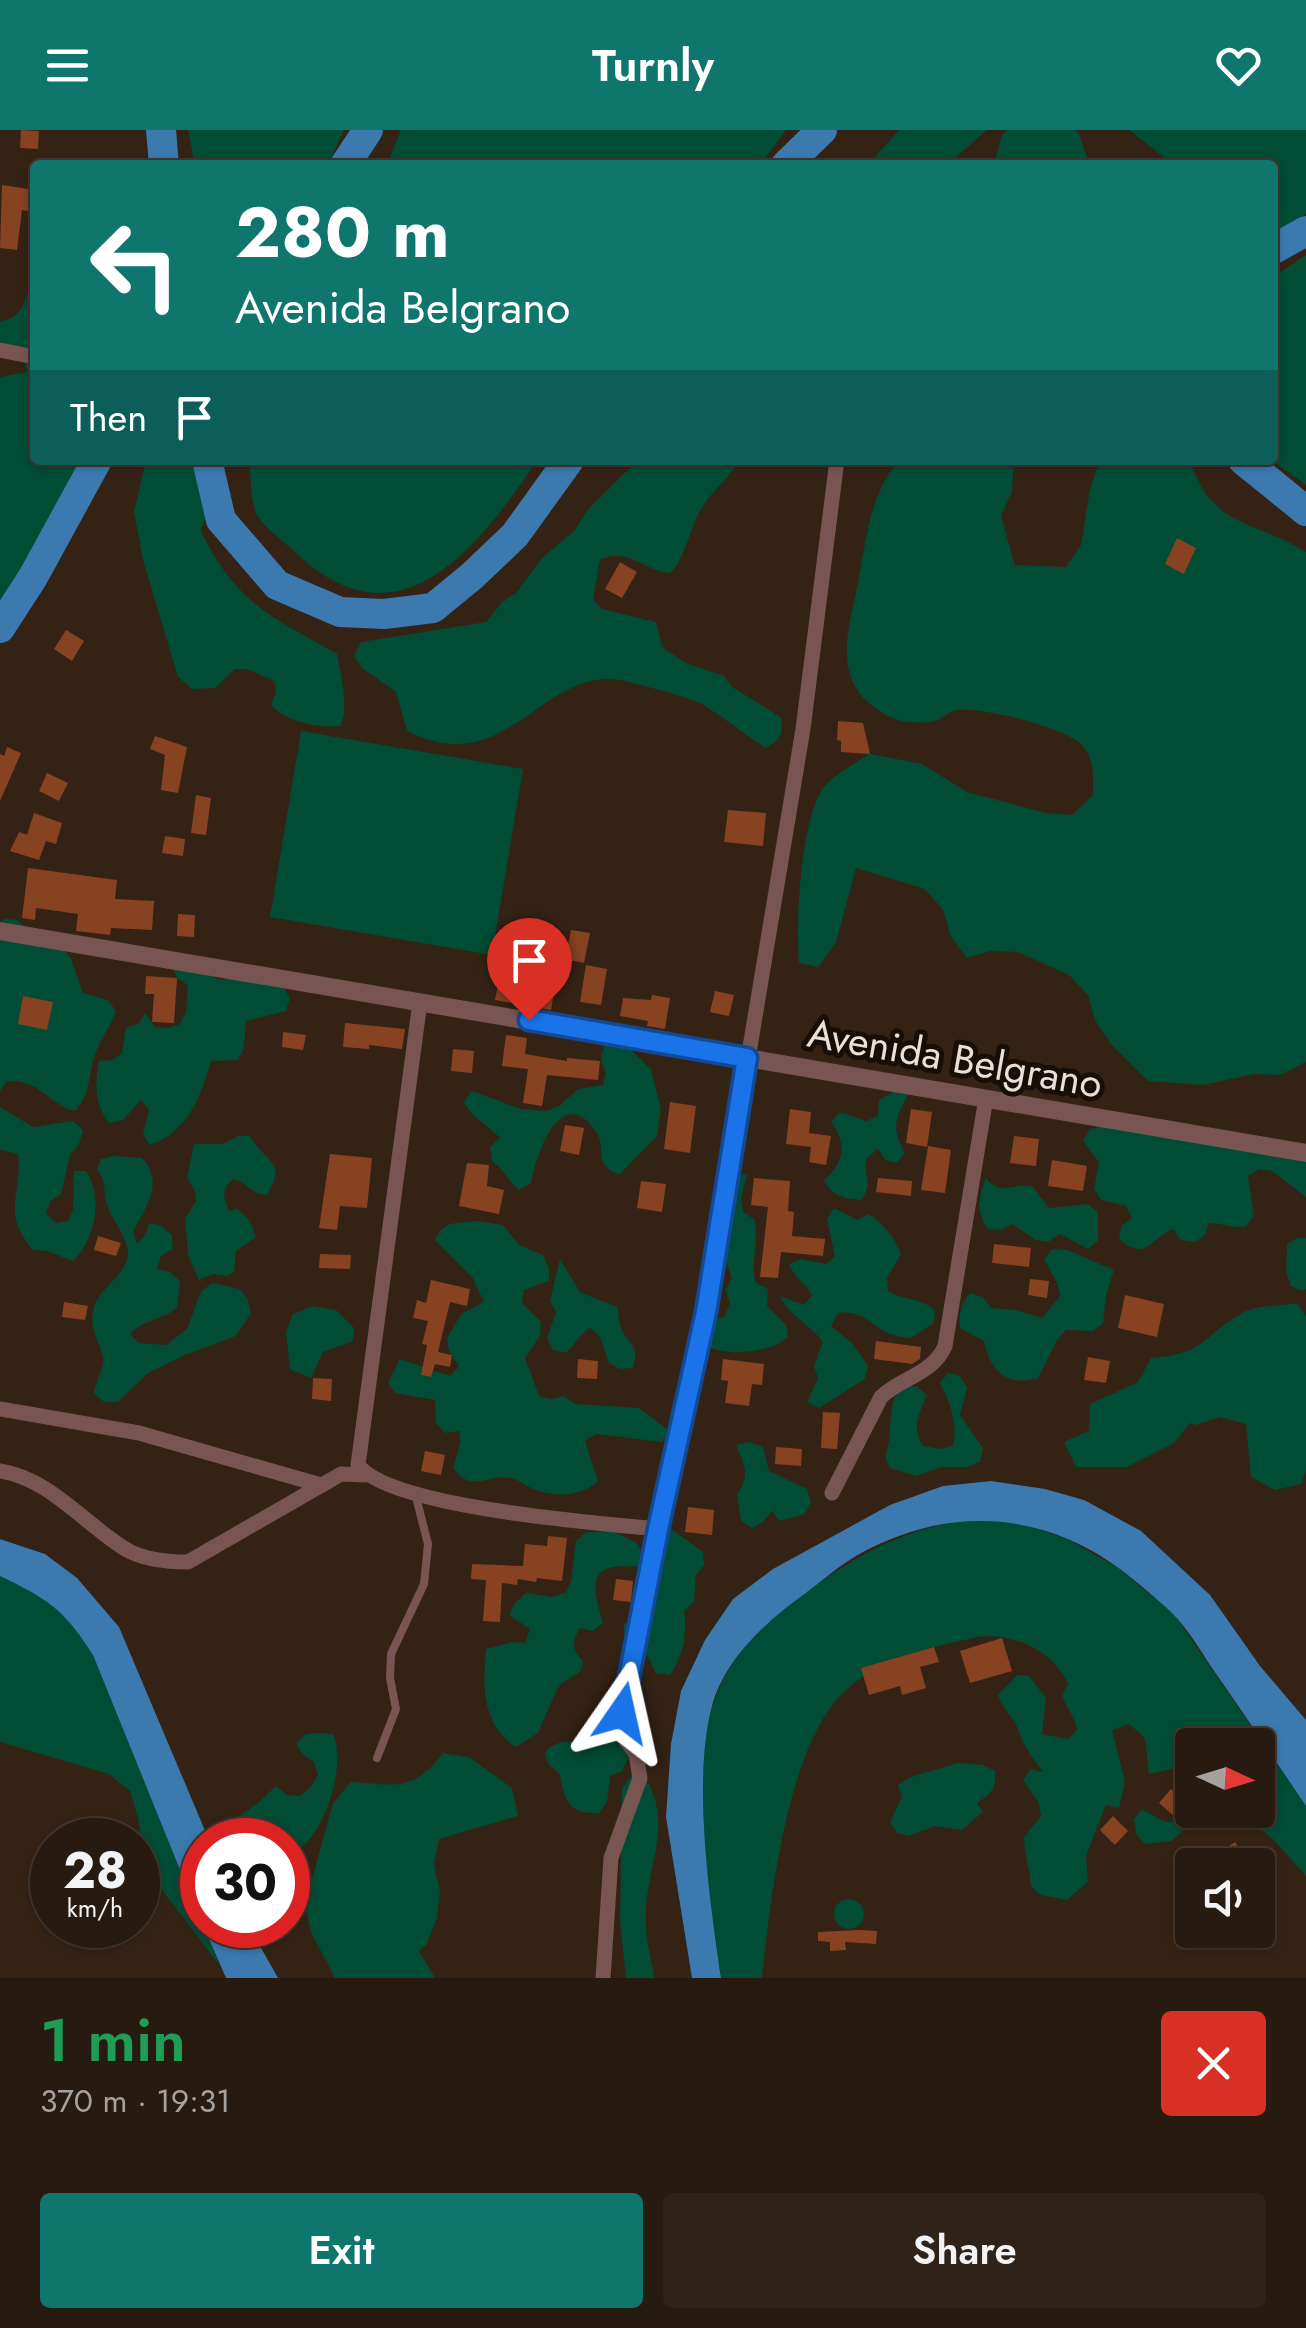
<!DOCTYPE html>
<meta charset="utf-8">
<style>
body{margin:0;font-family:Jost,sans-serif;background:#2f2319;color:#f1f3f6;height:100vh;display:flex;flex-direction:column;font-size:38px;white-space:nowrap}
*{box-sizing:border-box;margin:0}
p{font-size:32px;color:#a4a19f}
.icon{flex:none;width:55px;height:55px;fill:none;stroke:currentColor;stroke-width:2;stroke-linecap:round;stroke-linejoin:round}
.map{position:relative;height:1848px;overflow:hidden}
.sheet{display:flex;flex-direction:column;background:#271a10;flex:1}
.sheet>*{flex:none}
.banner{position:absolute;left:30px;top:30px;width:1248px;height:305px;border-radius:10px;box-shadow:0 2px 8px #0004,0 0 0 2px #433830;background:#0f766e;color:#fff;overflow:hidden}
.needle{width:65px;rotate:94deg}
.controls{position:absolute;left:1175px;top:1598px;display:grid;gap:20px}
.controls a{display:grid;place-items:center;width:100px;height:100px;border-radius:10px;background:#271a10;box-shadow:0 2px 8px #0004,0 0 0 2px #433830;font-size:50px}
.speed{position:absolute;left:30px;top:1688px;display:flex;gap:20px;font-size:50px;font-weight:700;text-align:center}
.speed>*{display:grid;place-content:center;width:130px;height:130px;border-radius:50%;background:#271a10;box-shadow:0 2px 8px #0004,0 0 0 2px #433830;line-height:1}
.speed small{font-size:25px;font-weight:400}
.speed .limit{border:15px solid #d22;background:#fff;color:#111}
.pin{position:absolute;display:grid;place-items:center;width:85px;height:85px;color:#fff;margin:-102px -42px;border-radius:50% 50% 50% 0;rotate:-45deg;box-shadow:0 0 10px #0007}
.pin .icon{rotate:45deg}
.me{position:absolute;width:110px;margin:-55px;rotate:11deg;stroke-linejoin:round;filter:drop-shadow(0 0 8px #0008)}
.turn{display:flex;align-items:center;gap:35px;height:210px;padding:0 40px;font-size:45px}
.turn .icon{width:130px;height:130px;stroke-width:2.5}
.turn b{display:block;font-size:70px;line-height:85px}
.then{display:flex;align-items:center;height:95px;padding:0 40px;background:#0003;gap:20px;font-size:38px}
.round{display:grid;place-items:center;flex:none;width:105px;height:105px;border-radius:10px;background:#2f2319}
.summary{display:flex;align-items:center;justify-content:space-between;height:170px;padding:0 40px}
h1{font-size:60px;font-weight:600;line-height:75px;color:#1e9e55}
.primary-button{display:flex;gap:20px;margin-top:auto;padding:20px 40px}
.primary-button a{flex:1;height:115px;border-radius:10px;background:#0f766e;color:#fff;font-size:40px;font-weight:600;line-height:115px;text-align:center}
.primary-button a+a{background:#2f2319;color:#f1f3f6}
header{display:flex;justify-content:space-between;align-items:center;height:130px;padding:0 40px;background:#0f766e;color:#fff;font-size:45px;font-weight:600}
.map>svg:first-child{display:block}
.green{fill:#004c34}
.water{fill:#3b79ae}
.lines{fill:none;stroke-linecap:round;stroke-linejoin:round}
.river{stroke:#3b79ae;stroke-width:30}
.building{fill:#874222}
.service{stroke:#785553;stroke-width:8}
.minor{stroke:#785553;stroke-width:15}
.tertiary{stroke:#785553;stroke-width:18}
.route-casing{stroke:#114b97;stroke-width:25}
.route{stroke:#1a73e8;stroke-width:18}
.labels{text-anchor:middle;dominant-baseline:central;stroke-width:10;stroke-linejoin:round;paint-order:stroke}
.street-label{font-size:40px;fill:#ecdfd6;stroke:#160e08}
</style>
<header><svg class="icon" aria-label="menu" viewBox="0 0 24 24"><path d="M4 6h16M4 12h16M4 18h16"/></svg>Turnly<svg class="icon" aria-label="heart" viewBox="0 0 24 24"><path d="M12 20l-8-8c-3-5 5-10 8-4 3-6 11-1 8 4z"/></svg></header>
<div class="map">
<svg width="1306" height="1848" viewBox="0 0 1306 1848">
<rect width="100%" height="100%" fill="#342215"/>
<path class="green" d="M188 0H344L328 35H195Z
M401 0H786L760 35H387Z
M899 0H987L947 35H868Z
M1008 0H1074L1078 2 1090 35H996L995 29 1003 3Z
M1129 0H1306V84L1273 104 1272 35H1174Z
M1306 125V355L1271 330 1273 147Z
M35 142V330H83L65 372 0 476V247L27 242C24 224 16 219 0 212V191C27 188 25 163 35 142Z
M146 330H199L209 374 201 401C236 473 271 487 337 524 341 547 349 574 341 596 321 599 284 591 271 575L276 562 274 551 247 539H235L215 558 192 559 178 547 143 430 134 382Z
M250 330H538C478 416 400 524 294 421 283 411 262 396 256 383 251 369 250 345 250 330Z
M638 330H739C731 347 715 358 705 373 690 394 686 429 670 443 643 441 627 416 600 430L593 469 602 479 656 492 663 518 686 533 724 546 732 557 781 587C784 603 780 610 766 618 744 605 724 587 702 574 691 568 626 550 613 549 538 545 504 650 407 601L396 562 362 538 354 526 361 512 486 492 503 471 516 463 542 428 574 401 589 378Z
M900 330H1014L1012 362 1001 386 1015 435 1066 437 1081 415 1090 359 1100 330H1190C1212 399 1253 389 1306 422V932L1280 945 1254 944 1203 955 1148 951 1110 913 1095 890 1088 865 1069 845 1018 822 991 821 967 828 951 807 943 780 925 759 856 738 836 813 818 837 799 833C796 794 800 686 825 656 837 643 855 633 870 624L922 634 967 662 1046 683 1072 685 1093 665C1093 647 1095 629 1082 615 1065 597 982 577 958 580 948 581 941 591 930 592 907 594 892 591 874 577 833 548 848 500 857 458 866 414 868 364 900 330Z
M301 601 523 639 492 825 270 787Z
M5 789 18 790 37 810 63 818 71 829 83 863 108 870 116 881C111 895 103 906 97 919 88 940 92 964 75 981 49 975 36 946 6 952L0 962V792Z
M172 836H184L221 850 246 844 283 857 290 868 286 881 246 891 244 918 238 930 211 931C201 966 188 1002 150 1015L143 1004 149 980 141 970 123 990 109 993C94 973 95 954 99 931L112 930 122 923 126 898 139 893 145 883 155 897 168 898 180 894 186 882 188 855 177 848Z
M606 912 631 920 651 939 661 979 657 1006 619 1045C590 1032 609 1019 595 1000 559 952 536 1027 531 1053L519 1060C507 1050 504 1039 492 1031L490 1017 500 1008C488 994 473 990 464 972L472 961 521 979 547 981 559 976 578 959 603 955 606 942C599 930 600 925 606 912Z
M901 958 909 963C896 987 890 997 905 1023L897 1033 885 1030 878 1019 865 1030 868 1057 862 1070C843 1068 833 1067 824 1050 845 1032 847 1014 831 992L840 982 866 991 878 986 879 970Z
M0 977 33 997 73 991 83 1000 79 1014 70 1025 61 1064 50 1072 46 1084 56 1093 68 1091 73 1080 74 1041H86C104 1067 95 1110 73 1131L47 1121 33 1120C0 1084 23 1062 18 1024L0 1020Z
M1104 996 1306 1030V1067L1272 1041 1259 1039 1248 1046 1254 1086 1246 1096C1232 1099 1223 1093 1209 1093L1205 1105 1195 1112 1180 1110 1173 1099C1150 1108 1147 1133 1119 1109L1121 1096 1132 1088 1126 1076 1101 1070 1094 1059 1099 1032 1083 1011 1090 999Z
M239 1006H250C263 1032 289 1029 267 1065 252 1065 247 1052 233 1049 221 1060 223 1067 229 1081L237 1079C247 1087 254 1094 255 1108L236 1121 234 1142 227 1146 213 1144 199 1150 188 1125 185 1089 196 1071 195 1061 187 1048 194 1014H222Z
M114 1026 142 1028C165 1053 146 1076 133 1102L137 1114 145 1105 149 1093 161 1096 172 1105 173 1119 161 1126 157 1139 170 1142 180 1151 177 1178C162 1190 142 1190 130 1204L139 1213 166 1215 187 1199 201 1161 213 1153 240 1159 248 1170 251 1183 236 1206 185 1225 148 1243 118 1272H104L94 1263C95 1251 105 1239 103 1226 99 1209 90 1203 93 1182 96 1158 126 1148 128 1124 128 1107 112 1091 107 1075 103 1061 107 1052 97 1039L101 1029Z
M747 1044 741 1069 743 1082 754 1089C761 1110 749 1131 756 1153L768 1159 767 1176 786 1195 788 1207C770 1224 723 1227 703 1214L711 1190 724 1187 730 1173 725 1160 732 1148C725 1129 719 1116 732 1098L726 1085 734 1046Z
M986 1048C1002 1067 1011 1053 1032 1056L1049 1078 1088 1074 1098 1083V1111L1088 1119 1060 1104 1048 1112 1035 1110 1013 1094 1001 1100 988 1099C976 1083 978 1066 986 1048Z
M834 1078 857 1090 869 1084C882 1092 896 1109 901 1124L887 1148 888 1161C904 1171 919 1167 935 1180L934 1193 911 1208C873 1207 871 1179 838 1183L831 1196 852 1213 868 1236 865 1249 819 1278 807 1272 818 1249 814 1236 823 1212C811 1195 787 1184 780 1166L804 1175 812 1165C805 1152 794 1148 789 1134L801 1129 826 1134 835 1127 827 1089Z
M478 1091 503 1095 519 1115 543 1125 549 1138V1151L524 1160 522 1173 541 1192 540 1206 525 1228 539 1266 552 1269 564 1266 575 1274 639 1278 671 1302 662 1312 596 1304 585 1311 598 1351C581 1367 553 1368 531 1358 525 1355 517 1349 510 1348 485 1344 472 1364 453 1338L460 1313V1301L445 1303 436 1293 435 1270 395 1263 388 1253 400 1229 450 1246 459 1236 449 1221 447 1208 461 1184 484 1172 472 1147 435 1110C444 1089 457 1094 478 1091Z
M1298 1108H1306V1159L1302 1161 1291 1156 1286 1142 1287 1114Z
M1053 1119 1067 1120 1114 1140 1106 1166 1103 1193 1093 1201 1066 1200 1057 1210 1038 1248C1008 1258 989 1240 984 1211L960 1198C958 1183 961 1175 970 1163L983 1167 991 1178 1016 1180 1042 1188 1060 1166 1057 1153 1044 1129Z
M560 1129 580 1162 617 1177C619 1185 619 1198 624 1204 635 1219 638 1218 633 1238L620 1239 609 1233 600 1207 590 1198C578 1205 575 1216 565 1223L553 1220 547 1208 556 1182 550 1171Z
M1297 1173 1306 1186V1341L1301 1354 1275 1360 1251 1347 1246 1294 1220 1287 1196 1295 1190 1293 1174 1313 1127 1337H1076L1064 1312 1089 1301 1090 1274 1138 1252 1151 1228C1206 1224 1202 1206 1242 1183 1256 1175 1281 1176 1297 1173Z
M313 1176 336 1180 354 1198 353 1211 323 1222 311 1248 290 1239 286 1202 293 1184Z
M948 1243 960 1246 967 1258 960 1285 983 1318 980 1332 967 1337H941L916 1346 890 1338 885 1327C895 1302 883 1273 905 1254L917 1257 927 1265C919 1284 911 1298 923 1316L942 1319 953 1315C958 1292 950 1273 940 1253Z
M750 1312 763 1317 769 1341 807 1359 811 1372 805 1384 780 1391 772 1381 763 1392 752 1398 741 1391 737 1364C751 1346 744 1334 736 1315Z
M976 1390 1023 1394 1067 1409 1117 1437 1174 1484 1306 1676V1746L1275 1711 1246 1687 1217 1696 1192 1693 1171 1711 1144 1714 1136 1703 1134 1689 1142 1679C1165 1692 1172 1700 1192 1679L1258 1680V1615H1192V1678L1186 1647 1176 1638 1149 1644 1145 1608 1129 1594 1112 1600 1125 1651 1119 1678 1106 1675 1086 1726 1088 1752 1067 1770 1041 1765 1031 1756C1030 1738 1024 1724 1024 1707L1041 1686 1039 1673 1023 1650 1031 1639 1043 1642C1032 1627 1024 1617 1018 1600 1014 1587 1002 1579 998 1565L1017 1545 1029 1546 1046 1568 1042 1604 1068 1609 1077 1600C1075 1586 1066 1578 1062 1565L1068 1554C1053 1520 1010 1500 973 1508 926 1518 878 1528 842 1564 787 1618 770 1773 762 1848H721C710 1776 691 1642 713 1574 729 1522 774 1485 816 1455 865 1420 916 1394 976 1390Z
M670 1398 703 1422 704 1435 696 1445 694 1472 684 1481C688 1505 683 1525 670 1545L656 1543 646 1523 624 1506V1494L643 1481 649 1440 662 1435 655 1410 657 1399Z
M612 1401 636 1412 642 1423 638 1436C629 1437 622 1436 613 1437 585 1441 598 1475 603 1493L593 1501 580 1498C571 1512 572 1519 583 1531L581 1541 559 1555 538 1603 516 1617C481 1594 483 1556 486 1519L512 1512 525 1513 530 1499 509 1485 515 1473 526 1463 552 1467 566 1463 571 1451 576 1411 586 1402Z
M0 1446C49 1470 63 1478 93 1525L220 1836 146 1739 138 1688 130 1661 109 1644 0 1612Z
M624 1597 636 1600 635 1613 622 1641 610 1646 607 1672 599 1683C569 1685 564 1670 560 1644L549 1635 544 1623C564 1602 580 1616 604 1616L612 1604Z
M320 1603 333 1604C348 1634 323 1716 288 1724V1710H242L236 1702 234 1689 257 1674 276 1656 287 1665 300 1666 311 1657 318 1645 314 1632 303 1625 296 1613 306 1604Z
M443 1623 469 1627 512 1658 518 1686 439 1709 434 1734 440 1762 437 1788 426 1815 419 1821 435 1848H335L311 1802 305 1775 333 1673 351 1652C397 1655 413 1662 443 1623Z
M957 1633 983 1635 995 1641C997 1658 991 1664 977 1673L983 1682 962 1700 935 1696 909 1706 897 1703 890 1692 902 1667 898 1655C915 1642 937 1641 957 1633Z
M637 1636C681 1691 643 1734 646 1794 646 1812 652 1830 654 1848H626L620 1791 622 1659Z
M834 1784a15 15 0 1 1 30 0a15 15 0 1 1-30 0Z"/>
<path class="water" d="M991 1351 1045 1359 1084 1370 1141 1401 1210 1465 1260 1536 1306 1590V1676C1275 1630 1244 1584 1212 1538 1200 1520 1188 1499 1172 1483 1156 1468 1137 1452 1120 1439 1039 1379 943 1376 856 1426 839 1436 823 1450 807 1462 768 1490 725 1528 712 1576 692 1650 710 1772 721 1848H692L666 1687 671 1614 681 1561 705 1510 733 1469 773 1439 890 1375 943 1356Z
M0 1409 45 1424 77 1448 119 1497 209 1710H202V1794L93 1525C63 1478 49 1470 0 1446Z
M203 1795H248L278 1848H226Z"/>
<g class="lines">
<path class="river" d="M161 0 164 35
M345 35 368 0
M786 35 822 0
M1272 120 1306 101
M207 330 221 390 277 455 340 482 384 484 433 478 472 446 515 405 569 330
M1243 330 1306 381
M0 498 33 447 97 330"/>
</g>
<path class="building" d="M21 0 39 1 38 19 20 18Z
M2 55 35 60 32 82 22 80 17 120 0 118Z
M1177 408 1196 418 1184 444 1165 434Z
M620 432 637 442 622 468 605 459Z
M66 500 84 511 72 531 54 519Z
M838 591 863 593 870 624 841 622V611L837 610Z
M155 606 187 617 178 663 161 660 165 625 150 619Z
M7 617 21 623 0 671V624L4 626Z
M47 643 68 653 59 671 39 661Z
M196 665 211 668 206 705 191 703Z
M728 680 766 683 763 716 724 712Z
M34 683 62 693 56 714 46 711 39 730 10 721 19 702 27 705Z
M165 706 185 709 183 726 162 723Z
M28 738 117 750 115 769 154 771 152 800 111 798 110 805 76 801 78 784 36 778 35 790 22 788Z
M178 784 195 785 194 807 177 806Z
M571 800 590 803 584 833 565 829Z
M586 835 607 839 601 875 580 872Z
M501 840 528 845 527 850 555 856 551 880 495 870Z
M146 846 177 848 174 893 152 892 154 864H145Z
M715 861 734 865 729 886 710 882Z
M652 865 670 868 665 899 647 896 648 891 620 886 623 868 651 870Z
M23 866 53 872 47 900 18 894Z
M345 893 405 899 402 919 369 915V919L343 917Z
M283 902 306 905 303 920 282 917Z
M506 905 527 908 525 924 567 931V928L600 931 598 950 547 945 542 976 523 973 528 939 502 936Z
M453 919 474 921 472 943 451 941Z
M670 972 696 976 690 1023 664 1019Z
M790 979 811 982 809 1003 831 1006 826 1035 809 1032 811 1017 786 1014Z
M911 979 932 982 927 1017 906 1013Z
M565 995 584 998 579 1025 560 1021Z
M1014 1006 1039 1009 1036 1036 1010 1033Z
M928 1016 951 1020 945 1063 921 1060Z
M330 1024 372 1028 367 1078 340 1076 337 1100 319 1098Z
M1052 1030 1087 1036 1083 1061 1048 1056Z
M467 1033 489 1035 487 1056 504 1060 499 1084 459 1076Z
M754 1048 790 1051 788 1081 794 1082 792 1106 825 1109 823 1126 781 1122 778 1148 760 1147 768 1077 751 1075Z
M878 1048 912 1051 911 1066 876 1062Z
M641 1051 666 1054 662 1082 637 1078Z
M98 1106 121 1113 116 1126 94 1120Z
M994 1114 1031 1118 1029 1137 992 1133Z
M320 1124 351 1125 350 1139 319 1138Z
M1030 1149 1049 1151 1047 1168 1028 1165Z
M431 1150 470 1159 467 1176 450 1172 438 1222 452 1225 450 1237 435 1234 431 1247 421 1245 427 1215 422 1214 428 1191 413 1188 417 1170 426 1173Z
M1125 1165 1164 1174 1157 1207 1118 1198Z
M64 1172 88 1176 85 1190 62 1187Z
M876 1211 921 1217 920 1229 912 1234 874 1229Z
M1088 1227 1110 1231 1106 1253 1084 1250Z
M578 1229 598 1231 597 1249 577 1248Z
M723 1229 764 1234 762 1255 752 1254 749 1276 725 1273 728 1251 721 1250Z
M313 1248 332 1249 331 1271 312 1269Z
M823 1282 840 1283 837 1319 821 1318Z
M776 1317 802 1319 801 1336 775 1334Z
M425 1321 445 1325 441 1345 421 1341Z
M688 1377 714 1380 712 1405 685 1402Z
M548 1406 567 1408 562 1451 537 1448 536 1452 518 1449 517 1455 502 1453 500 1492 483 1491 486 1450 471 1449 472 1434 523 1436 525 1414 547 1416Z
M616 1449 633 1451 631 1472 613 1470Z
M1002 1508 1012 1541 970 1553 960 1521Z
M934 1517 939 1532 920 1537 926 1558 902 1565 900 1556 869 1565 861 1538Z
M1171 1659 1186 1672 1174 1686 1159 1673Z
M1113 1686 1128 1701 1115 1715 1100 1700Z
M1235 1712 1250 1735H1232L1222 1721Z
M859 1800 877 1801 876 1814 845 1812 846 1820 830 1821V1812L818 1811V1802Z"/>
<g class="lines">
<path class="service" d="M377 1628 396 1579 390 1548 391 1524 424 1454 428 1414 415 1363"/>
<path class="minor" d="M0 220 35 227
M420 872 358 1335C391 1378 599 1393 657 1399
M0 1279 139 1303 321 1355
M0 1341C51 1349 84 1394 127 1420 145 1430 168 1432 188 1432L341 1344 365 1345
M832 1363 881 1267C902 1247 933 1244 945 1216L986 968
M603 1848 611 1728 640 1648 636 1624 624 1608 622 1583 657 1399 706 1181 803 599 837 330"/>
<path class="tertiary" d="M0 801 1306 1023"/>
</g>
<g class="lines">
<g class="route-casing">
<path id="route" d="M529 890 747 928 706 1182 658 1399 622 1583"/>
</g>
<use href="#route" class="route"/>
</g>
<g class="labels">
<g class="street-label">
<text transform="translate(955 928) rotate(10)">Avenida Belgrano</text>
</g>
</g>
</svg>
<div class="controls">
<a><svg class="needle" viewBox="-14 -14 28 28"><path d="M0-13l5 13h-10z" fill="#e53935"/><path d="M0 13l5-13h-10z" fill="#a4a19f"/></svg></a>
<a><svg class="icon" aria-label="sound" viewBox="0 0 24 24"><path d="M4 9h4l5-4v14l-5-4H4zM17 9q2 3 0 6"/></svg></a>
</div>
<div class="speed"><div>28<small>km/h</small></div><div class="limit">30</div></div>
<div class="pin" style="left:529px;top:890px;background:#d93025"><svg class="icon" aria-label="arrive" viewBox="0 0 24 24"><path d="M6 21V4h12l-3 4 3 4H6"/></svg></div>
<svg class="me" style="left:622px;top:1583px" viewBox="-20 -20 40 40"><path d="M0-17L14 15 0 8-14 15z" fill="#1a73e8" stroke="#fff" stroke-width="4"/></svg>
<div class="banner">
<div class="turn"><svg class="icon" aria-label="left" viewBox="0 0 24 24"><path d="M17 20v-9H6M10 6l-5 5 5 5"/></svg><div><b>280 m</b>Avenida Belgrano</div></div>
<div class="then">Then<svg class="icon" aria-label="arrive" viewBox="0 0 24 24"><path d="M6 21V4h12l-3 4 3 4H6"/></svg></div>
</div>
</div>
<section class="sheet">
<div class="summary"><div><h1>1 min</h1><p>370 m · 19:31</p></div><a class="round" style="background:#d93025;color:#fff"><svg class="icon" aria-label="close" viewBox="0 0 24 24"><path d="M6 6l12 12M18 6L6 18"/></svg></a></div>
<div class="primary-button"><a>Exit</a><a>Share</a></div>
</section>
